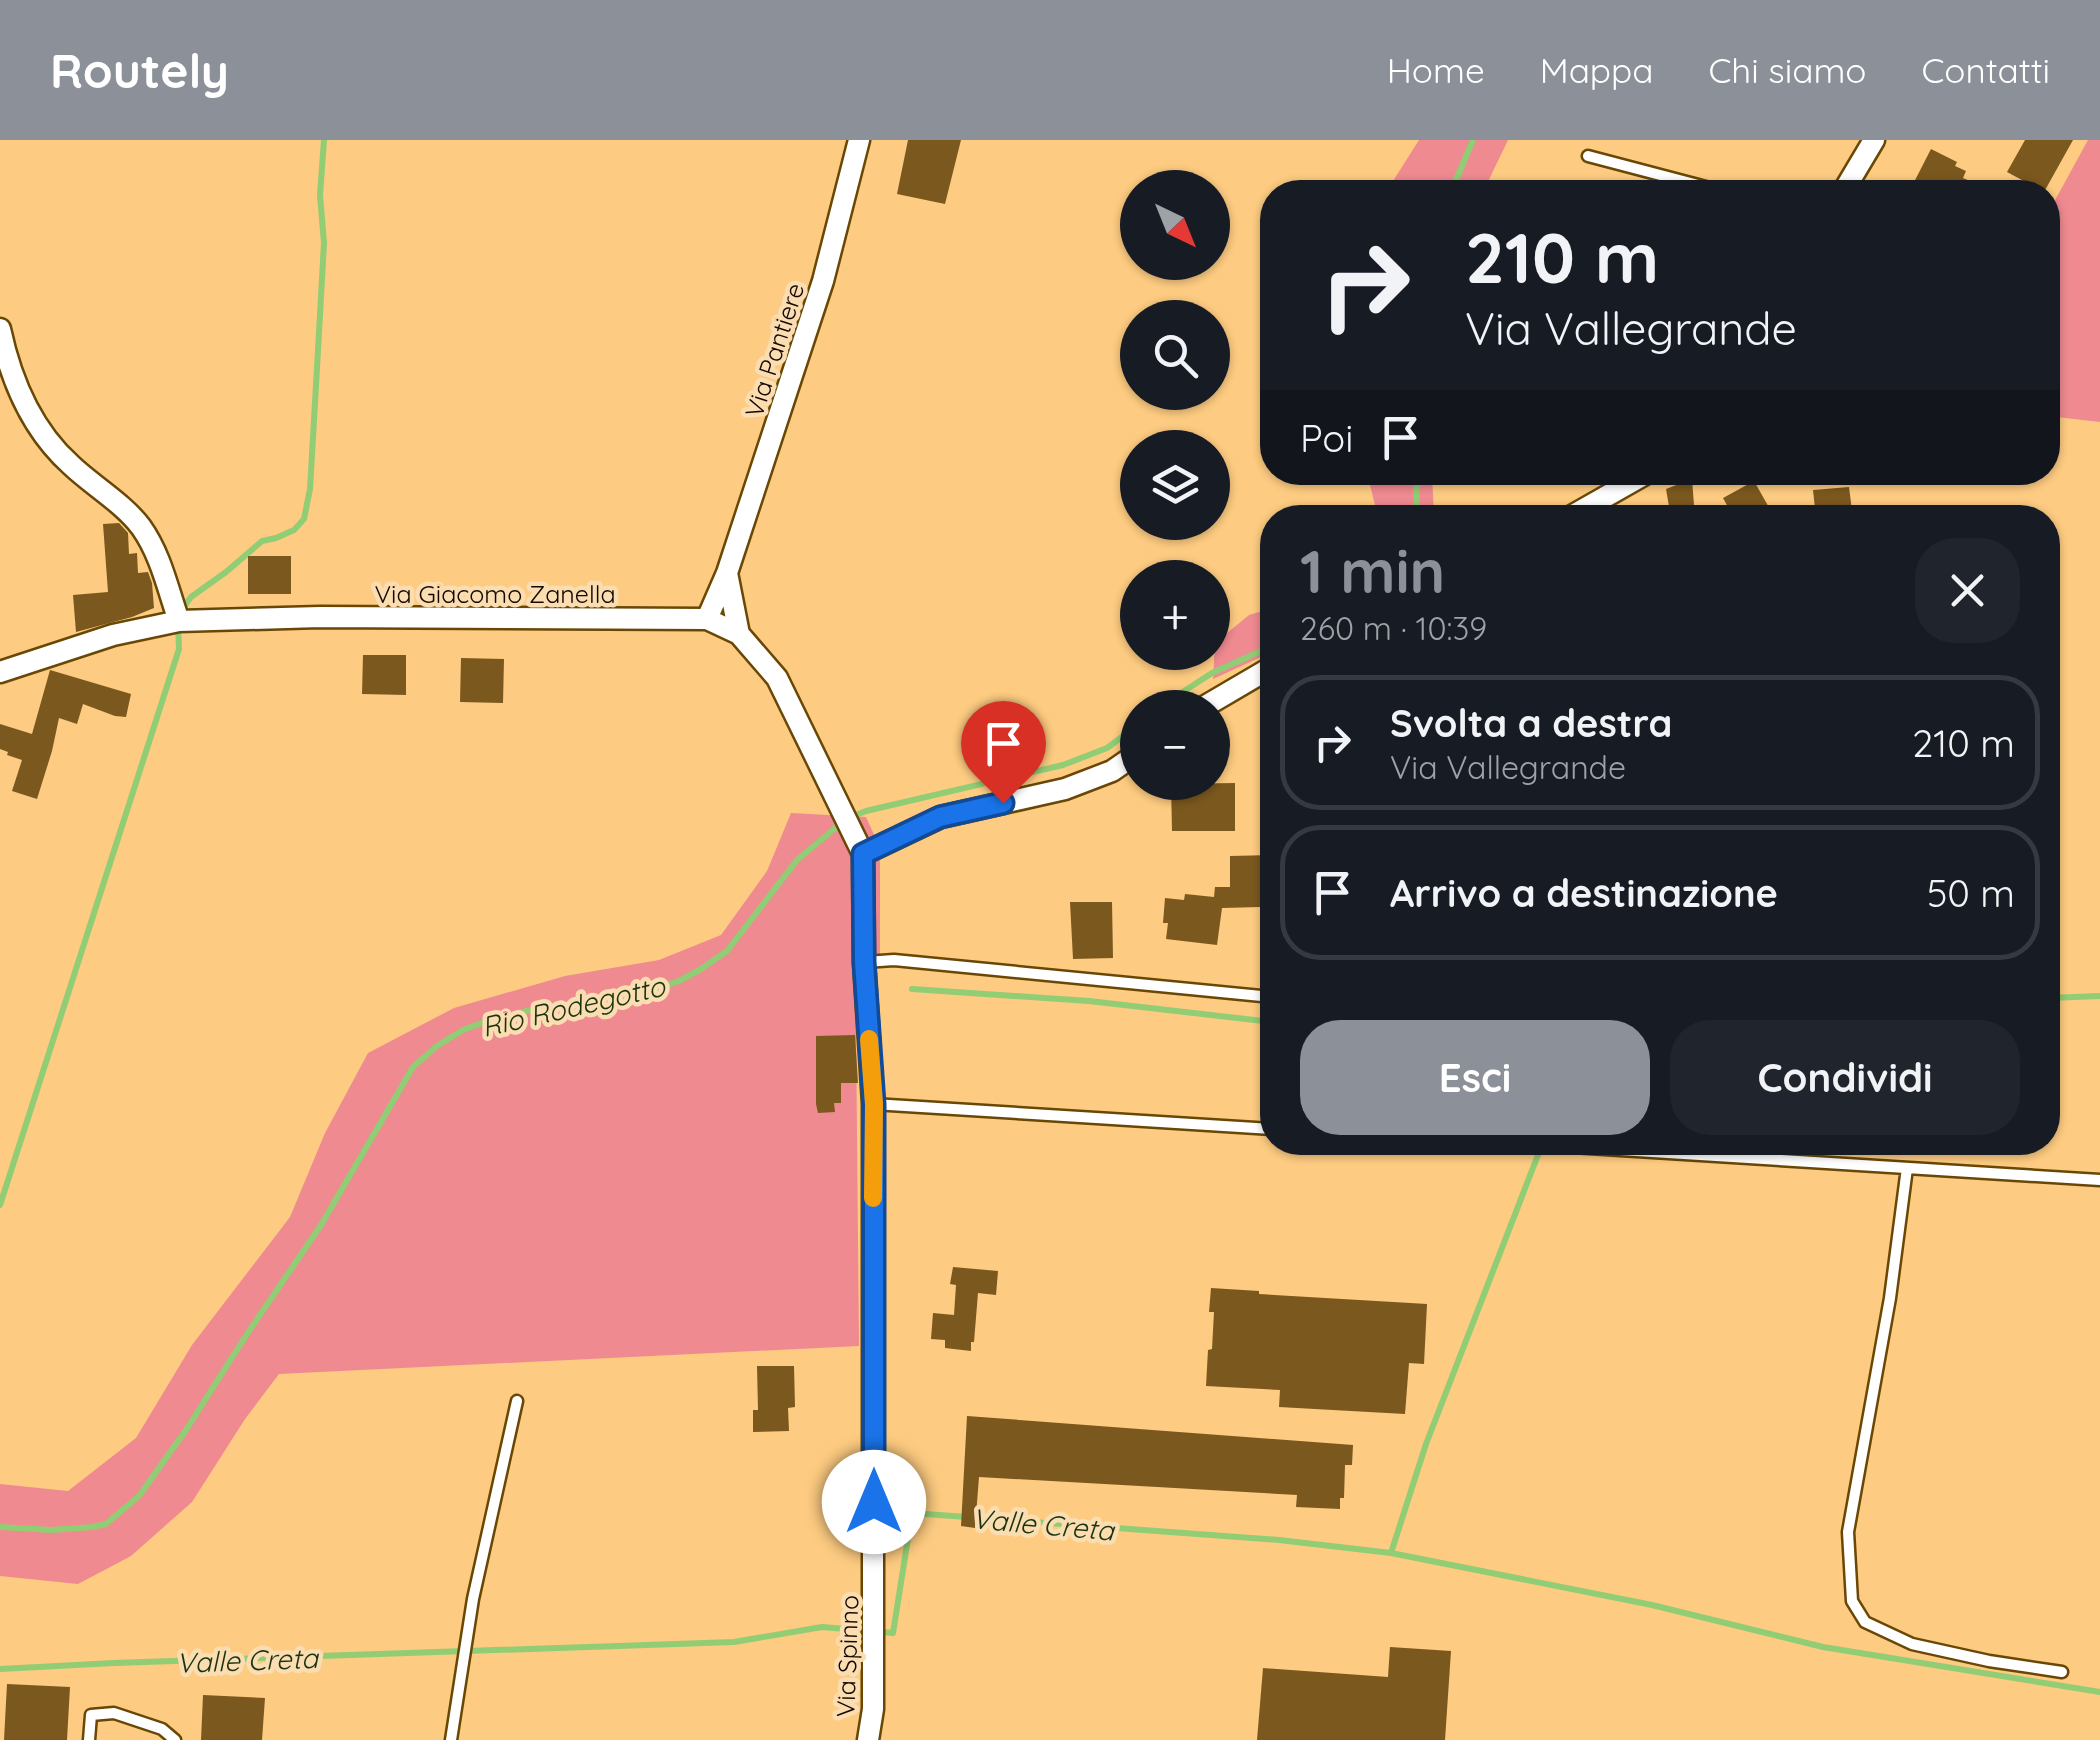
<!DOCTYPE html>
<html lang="it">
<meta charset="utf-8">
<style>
body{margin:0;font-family:Quicksand,sans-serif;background:#20242c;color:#f1f3f6;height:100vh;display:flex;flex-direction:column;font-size:38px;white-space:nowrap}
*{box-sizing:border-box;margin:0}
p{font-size:32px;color:#9ea1a6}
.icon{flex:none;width:55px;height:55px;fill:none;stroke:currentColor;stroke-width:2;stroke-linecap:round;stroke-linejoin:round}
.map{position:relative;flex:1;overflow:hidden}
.panel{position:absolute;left:1260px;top:365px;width:800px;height:650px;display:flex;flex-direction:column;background:#171b24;border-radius:40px;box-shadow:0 2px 8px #0004}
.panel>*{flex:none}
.top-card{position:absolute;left:1260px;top:40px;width:800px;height:305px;border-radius:40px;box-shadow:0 2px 8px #0004;background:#171b24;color:#f1f3f6;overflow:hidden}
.needle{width:65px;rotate:137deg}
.tools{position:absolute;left:1120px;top:30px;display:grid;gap:20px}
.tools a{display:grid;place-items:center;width:110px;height:110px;border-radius:50%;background:#171b24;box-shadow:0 2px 8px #0004;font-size:50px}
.pin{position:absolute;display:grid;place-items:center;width:85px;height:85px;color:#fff;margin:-102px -42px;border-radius:50% 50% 50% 0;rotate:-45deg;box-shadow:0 0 10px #0007}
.pin .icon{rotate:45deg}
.me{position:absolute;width:110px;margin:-55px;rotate:0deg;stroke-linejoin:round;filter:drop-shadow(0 0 8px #0008)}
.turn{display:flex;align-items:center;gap:35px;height:210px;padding:0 40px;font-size:45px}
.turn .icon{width:130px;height:130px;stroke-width:2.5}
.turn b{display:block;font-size:70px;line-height:85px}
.then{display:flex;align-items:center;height:95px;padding:0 40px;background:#0003;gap:20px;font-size:38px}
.round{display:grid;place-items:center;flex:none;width:105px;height:105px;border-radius:40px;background:#20242c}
.head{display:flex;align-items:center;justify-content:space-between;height:170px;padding:0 40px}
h1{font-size:60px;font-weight:700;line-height:75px;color:#8c9099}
.primary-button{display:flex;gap:20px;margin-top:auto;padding:20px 40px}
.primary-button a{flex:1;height:115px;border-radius:40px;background:#8c9099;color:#fff;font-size:40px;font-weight:700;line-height:115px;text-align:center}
.primary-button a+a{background:#20242c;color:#f1f3f6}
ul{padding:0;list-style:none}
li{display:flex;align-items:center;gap:30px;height:135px;margin:0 20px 15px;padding:0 20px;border:5px solid #363941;border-radius:40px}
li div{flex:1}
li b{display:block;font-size:38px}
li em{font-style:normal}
header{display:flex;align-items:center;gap:60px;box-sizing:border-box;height:140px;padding:0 50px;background:#8c9099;color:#fff}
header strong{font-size:48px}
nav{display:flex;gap:55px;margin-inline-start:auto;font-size:35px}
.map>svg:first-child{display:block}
.green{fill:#ef8a91}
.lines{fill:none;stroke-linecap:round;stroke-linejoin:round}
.stream{stroke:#91cd74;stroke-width:6}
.building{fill:#7b581e}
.lane-casing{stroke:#694705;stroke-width:15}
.street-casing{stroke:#694705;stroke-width:25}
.lane{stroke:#fff;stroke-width:10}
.street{stroke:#fff;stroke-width:20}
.route-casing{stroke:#114b97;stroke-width:25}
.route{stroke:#1a73e8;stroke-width:18}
.slow{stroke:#f59e0b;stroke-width:18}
.labels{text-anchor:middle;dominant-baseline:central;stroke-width:9;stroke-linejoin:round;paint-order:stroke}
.street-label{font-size:25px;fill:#160800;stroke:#fbddb2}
.water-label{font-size:28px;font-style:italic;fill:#1c330f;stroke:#fbddb2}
</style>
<header>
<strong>Routely</strong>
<nav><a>Home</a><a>Mappa</a><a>Chi siamo</a><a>Contatti</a></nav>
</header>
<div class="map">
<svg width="2100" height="1600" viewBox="0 0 2100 1600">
<rect width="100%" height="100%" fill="#fdcb81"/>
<path class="green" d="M1419 0H1508L1483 52H1386Z
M2088 0H2100V282L2048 276V73Z
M1367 333H1432L1434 377H1378Z
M1272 468V512L1213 539 1215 503 1249 475Z
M791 673 866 677 877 701 880 718V821L856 888 859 1206 279 1234 245 1279 192 1362 131 1416 78 1444 0 1436V1344L68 1351 136 1298 192 1205 290 1077 325 993 368 913 454 868 565 836 659 820 721 795 767 731Z"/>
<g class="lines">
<path class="stream" d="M1451 52 1473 0
M1416 332 1417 378
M180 472 191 457 226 432 262 401 276 398 294 390 304 379 310 349 317 228 324 103 320 55 324 0
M1158 568 1212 533 1272 506
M912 849 1089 861 1272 882
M2048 858 2100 856
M0 1065 179 509 178 484
M0 1387 52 1390 92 1387 106 1384 139 1356 186 1290 247 1194 321 1085 413 927 437 906 463 890 487 881 527 871 645 853 679 841 701 829 727 811 797 720 846 679 866 671 1063 625 1107 608 1138 585
M1391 1413 1426 1304 1543 1002
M0 1529 114 1523 734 1502 822 1487 893 1493 912 1373 1279 1400 1391 1413 1652 1465 1823 1507 2100 1552"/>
</g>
<path class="building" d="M908 0H961L945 64 897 54Z
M2025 0H2073L2044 52 2007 32Z
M1931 9 1957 22 1955 26 1966 31 1963 38 1996 52H1920L1911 48Z
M1692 339 1695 378H1671L1666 349Z
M1754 341 1775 378H1734L1723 358Z
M1849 347 1853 378H1816L1813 350Z
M119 383 128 393 129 414 137 413 138 433 148 432 152 443 154 468 132 477 76 492 73 455 108 452 103 384Z
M248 416H291V454H248Z
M363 515H406V555L362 554Z
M461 518 504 519 503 563 460 562Z
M50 530 131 554 126 577 115 576 83 564 77 584 59 578 52 611 37 659 12 651 22 620 7 615 8 612 0 609V584L32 594Z
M1235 643V691H1172L1171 644Z
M1272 715V764H1260V767L1222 768 1217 805 1166 799 1168 783H1163L1165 758 1184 760 1185 754 1214 757 1215 747H1230V716Z
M1070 762H1112L1113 818 1073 819Z
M855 895 858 943H841V963H834L835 972 818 973 816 964V896Z
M953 1127 998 1131 996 1155 978 1153 974 1202H971V1211L945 1208V1200L931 1199 933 1173 954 1175 956 1145 950 1144Z
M1211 1148 1259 1151V1154L1427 1164 1424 1224 1409 1223 1405 1274 1279 1267 1280 1250 1206 1246 1208 1210 1212 1209 1214 1172H1209Z
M757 1226H794L795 1267 788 1268 789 1291 753 1292V1270H758Z
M967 1276 1353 1305 1352 1325H1345L1344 1358H1340V1369L1296 1367 1297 1355 979 1337 975 1388 961 1386Z
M1390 1507 1451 1511 1445 1600H1257L1263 1528 1388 1537Z
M7 1544 70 1547 67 1600H4Z
M203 1555 265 1558 262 1600H201Z"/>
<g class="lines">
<g class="lane-casing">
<path id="lane" d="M1588 16 1725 52
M865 822 894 820 1272 857
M873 964 1272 989
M1492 1002 2100 1040
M1907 1028 1890 1158 1848 1392 1852 1461 1865 1482 1912 1504 1989 1521 2062 1532
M89 1600 91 1575 114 1573 162 1589 175 1600
M451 1600 473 1459 517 1261"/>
</g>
<g class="street-casing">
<path id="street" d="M1843 52 1874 0
M0 189C11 241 31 289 71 325 93 346 123 363 141 387 161 415 168 450 179 481
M1568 378 1649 332
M727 433 739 494
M707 479 727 433 823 141 859 0
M0 532 113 495 179 481 320 477 707 479 739 494 777 538 863 714 864 822 873 964V1569L868 1600
M1202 568 1272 527
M863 714 941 677 1065 649 1112 631 1138 613"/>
</g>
<use href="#lane" class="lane"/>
<use href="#street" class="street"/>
</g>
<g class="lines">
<g class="route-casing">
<path id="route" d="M874 1362V964L864 822 863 714 940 677 1003 663"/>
</g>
<use href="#route" class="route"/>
<path class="slow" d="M869 899 874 964 873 1058"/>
</g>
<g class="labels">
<g class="street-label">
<text transform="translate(774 210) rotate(-72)">Via Pantiere</text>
<text x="495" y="453">Via Giacomo Zanella</text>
<text transform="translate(847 1516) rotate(-88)">Via Spinno</text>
</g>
<g class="water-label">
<text transform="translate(573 866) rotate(-13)">Rio Rodegotto</text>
<text transform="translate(1043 1384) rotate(5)">Valle Creta</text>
<text transform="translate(247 1520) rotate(-2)">Valle Creta</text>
</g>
</g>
</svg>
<div class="tools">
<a><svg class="needle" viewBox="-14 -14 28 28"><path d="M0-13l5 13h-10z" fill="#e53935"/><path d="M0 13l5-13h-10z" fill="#9ea1a6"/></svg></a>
<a><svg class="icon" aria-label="search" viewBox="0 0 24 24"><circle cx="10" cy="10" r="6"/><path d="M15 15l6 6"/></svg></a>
<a><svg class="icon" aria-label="layers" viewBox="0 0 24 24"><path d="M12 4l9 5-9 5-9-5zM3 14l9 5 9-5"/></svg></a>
<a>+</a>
<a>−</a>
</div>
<div class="pin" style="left:1003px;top:663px;background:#d93025"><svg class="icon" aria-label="arrive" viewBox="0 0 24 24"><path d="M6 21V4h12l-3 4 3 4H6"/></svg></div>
<svg class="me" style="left:874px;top:1362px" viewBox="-20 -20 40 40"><circle r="19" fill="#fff"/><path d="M0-13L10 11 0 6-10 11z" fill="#1a73e8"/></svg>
<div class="top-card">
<div class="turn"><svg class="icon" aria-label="right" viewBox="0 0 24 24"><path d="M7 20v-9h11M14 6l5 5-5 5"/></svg><div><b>210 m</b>Via Vallegrande</div></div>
<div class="then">Poi<svg class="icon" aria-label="arrive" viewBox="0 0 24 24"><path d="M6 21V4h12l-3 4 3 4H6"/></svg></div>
</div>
<section class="panel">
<div class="head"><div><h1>1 min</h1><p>260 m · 10:39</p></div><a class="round"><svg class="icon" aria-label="close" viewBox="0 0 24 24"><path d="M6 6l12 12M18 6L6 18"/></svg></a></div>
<ul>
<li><svg class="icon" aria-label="right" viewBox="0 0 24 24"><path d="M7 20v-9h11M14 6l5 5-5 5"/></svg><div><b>Svolta a destra</b><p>Via Vallegrande</p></div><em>210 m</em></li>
<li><svg class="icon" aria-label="arrive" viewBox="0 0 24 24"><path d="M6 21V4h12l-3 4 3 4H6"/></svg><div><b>Arrivo a destinazione</b></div><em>50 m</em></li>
</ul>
<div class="primary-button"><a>Esci</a><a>Condividi</a></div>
</section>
</div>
